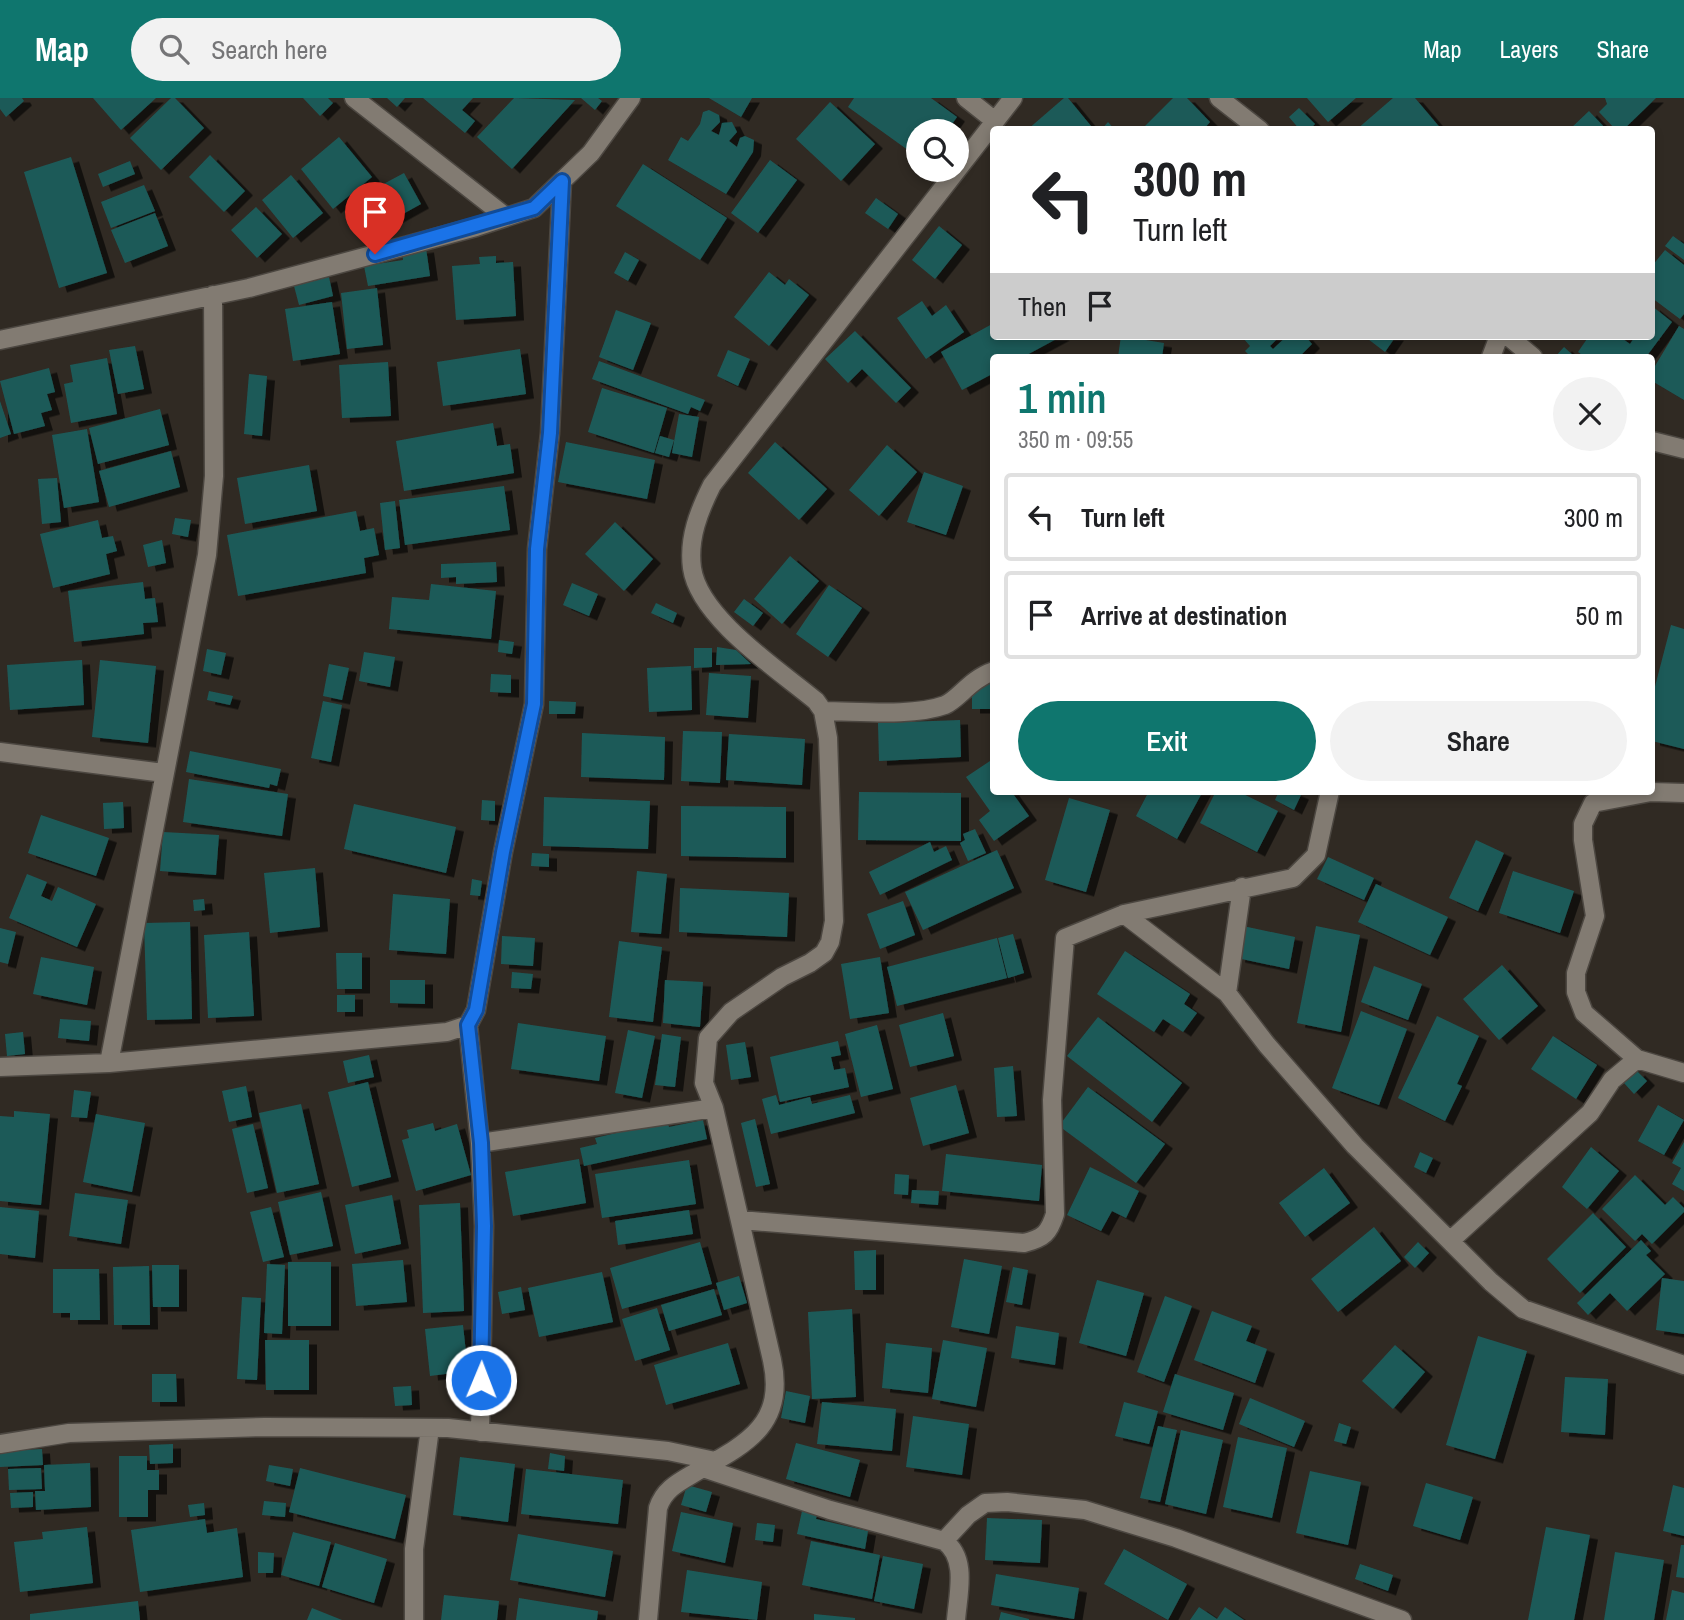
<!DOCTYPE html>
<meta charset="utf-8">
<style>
body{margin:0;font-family:"Archivo Narrow",sans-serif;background:#f2f2f2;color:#202124;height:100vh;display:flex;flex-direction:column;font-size:26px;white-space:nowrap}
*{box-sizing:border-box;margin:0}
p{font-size:23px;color:#757577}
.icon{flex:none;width:38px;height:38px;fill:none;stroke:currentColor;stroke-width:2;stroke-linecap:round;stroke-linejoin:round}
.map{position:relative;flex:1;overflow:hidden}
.drawer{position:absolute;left:990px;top:256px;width:665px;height:441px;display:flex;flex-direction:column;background:#fff;border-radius:7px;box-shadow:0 4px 10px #0003}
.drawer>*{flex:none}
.top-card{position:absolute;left:990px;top:28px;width:665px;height:214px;border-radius:7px;box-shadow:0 4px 10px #0003;background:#fff;color:#202124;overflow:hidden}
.fabs{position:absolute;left:906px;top:21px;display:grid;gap:14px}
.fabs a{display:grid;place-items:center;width:63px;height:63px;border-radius:50%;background:#fff;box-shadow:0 4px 10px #0003;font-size:35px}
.pin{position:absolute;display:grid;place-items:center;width:60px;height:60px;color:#fff;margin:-72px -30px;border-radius:50% 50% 50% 0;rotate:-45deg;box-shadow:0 0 7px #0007}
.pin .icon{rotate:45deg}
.me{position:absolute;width:77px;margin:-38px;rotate:1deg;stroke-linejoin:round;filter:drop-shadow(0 0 5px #0008)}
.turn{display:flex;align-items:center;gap:24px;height:147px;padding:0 28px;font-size:32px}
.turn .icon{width:91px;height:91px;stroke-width:2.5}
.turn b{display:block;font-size:49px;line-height:60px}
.then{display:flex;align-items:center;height:66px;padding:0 28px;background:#0003;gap:14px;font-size:26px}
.round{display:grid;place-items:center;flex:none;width:74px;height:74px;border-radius:37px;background:#f2f2f2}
.headline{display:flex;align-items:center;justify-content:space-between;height:119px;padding:0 28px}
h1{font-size:42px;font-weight:600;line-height:52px;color:#0f766e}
.cta{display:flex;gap:14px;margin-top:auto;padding:14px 28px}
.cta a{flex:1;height:80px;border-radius:42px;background:#0f766e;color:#fff;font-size:28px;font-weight:600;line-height:80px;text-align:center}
.cta a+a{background:#f2f2f2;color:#202124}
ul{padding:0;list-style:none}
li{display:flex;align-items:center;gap:21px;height:88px;margin:0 14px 10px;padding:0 14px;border:4px solid #e0e0e0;border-radius:7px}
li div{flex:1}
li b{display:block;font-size:26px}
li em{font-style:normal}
header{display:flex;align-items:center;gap:42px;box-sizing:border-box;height:98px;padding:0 35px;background:#0f766e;color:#fff}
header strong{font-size:33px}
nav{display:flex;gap:38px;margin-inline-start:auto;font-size:24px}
.search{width:490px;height:63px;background:#f2f2f2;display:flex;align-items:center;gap:18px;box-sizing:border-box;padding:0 24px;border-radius:38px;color:#757577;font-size:26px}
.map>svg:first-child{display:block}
.building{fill:#1d5a59;filter:url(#shadow)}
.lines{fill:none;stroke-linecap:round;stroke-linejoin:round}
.street-casing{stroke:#4c4741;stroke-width:21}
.street{stroke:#827b72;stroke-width:18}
.route-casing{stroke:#114b97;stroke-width:18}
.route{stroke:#1a73e8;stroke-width:12}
</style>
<header>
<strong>Map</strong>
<div class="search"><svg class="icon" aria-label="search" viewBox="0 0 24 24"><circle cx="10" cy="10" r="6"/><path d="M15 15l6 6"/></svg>Search here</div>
<nav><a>Map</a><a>Layers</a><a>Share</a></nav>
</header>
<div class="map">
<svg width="1684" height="1522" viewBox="0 0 1684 1522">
<defs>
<filter id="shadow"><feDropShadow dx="8" dy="4.5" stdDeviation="0" flood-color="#0009"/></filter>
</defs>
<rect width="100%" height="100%" fill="#302a23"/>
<path class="building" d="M0 0H22L24 3 6 19 0 11Z
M93 0H156L121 32Z
M171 0H175L204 30 161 72 130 40Z
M303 0H328L333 5 320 18Z
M387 0H405L397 9Z
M423 0H473L462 12 475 23 465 35Z
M514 0 575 2 512 71 477 39Z
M581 0H598L602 3 595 12Z
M709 0H752L741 19Z
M854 0H931L957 19 947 33H919V60L848 9Z
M1064 0H1068L1091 28 1087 32H1027Z
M1173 0H1187L1210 24 1203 32H1141Z
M1307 0H1356L1328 24Z
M1393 0H1415L1442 32H1356Z
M1605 0H1656L1623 32H1616L1599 14 1607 6Z
M830 4 875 46 841 83 796 41Z
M1299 10 1315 26 1309 32H1300L1289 19Z
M709 12 719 17 720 24 711 33 719 37 722 25 732 24 737 34 729 43 737 49 740 40 745 38 754 42 753 54 726 96 668 62 681 39 688 43 700 26 703 14Z
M1589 13 1607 32H1569Z
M1108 24 1115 32H1101Z
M339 39 372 79 333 111 301 71Z
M210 57 245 93 224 114 189 79Z
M71 59 107 175 59 190 24 74Z
M770 62 797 82 758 135 731 115Z
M130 63 135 76 103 89 98 76Z
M643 66 727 120 700 162 616 108Z
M404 75 421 106 365 137 348 105Z
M291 77 323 115 293 140 262 102Z
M144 87 155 113 111 130 101 104Z
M876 100 898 116 888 131 865 115Z
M256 109 282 136 257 160 231 132Z
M155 115 168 148 125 165 111 132Z
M939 128 962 147 935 181 912 162Z
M1673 138 1684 146V162L1665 148Z
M426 150 430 178 368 188 364 168 403 162 402 153Z
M1665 152 1684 167V216L1680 221 1652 200V168Z
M625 154 639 162 628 183 614 175Z
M496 158V165L513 164 516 218 456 222 452 168 480 166 479 159Z
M769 174 785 187 789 181 809 197 769 248 734 219Z
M329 179 333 198 299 207 294 188Z
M377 190 383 247 347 251 341 195Z
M922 203 932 218 946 207 964 234 926 261 897 220Z
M332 204 340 256 293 263 285 211Z
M1652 208 1672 224 1646 259H1585L1578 254 1589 238H1626L1623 241 1630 246 1634 240 1631 238H1652Z
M616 212 651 225 633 272 599 259Z
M994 225V238H1062L1023 259H994V275L962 292 941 254Z
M1679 228 1684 231V302L1652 283V273Z
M855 233 911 290 896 305 862 271 848 285 825 261Z
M1121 238 1164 245 1162 259H1118Z
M1245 238H1280L1270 248 1273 251 1287 238H1305L1312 246 1299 259H1251L1245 253 1250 248 1243 240Z
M1364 238H1396L1385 254Z
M135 248 144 291 118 296 109 252Z
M1564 249 1575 259H1555Z
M520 251 526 296 443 308 437 264Z
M728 252 750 261 738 288 717 278Z
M107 260 117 316 71 325 64 286 73 284 70 267Z
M599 263 705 302 700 313 691 309 688 316 592 281Z
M388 264 391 318 342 320 339 267Z
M49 270 55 294 47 296 52 312 41 315 45 328 14 336 0 283Z
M249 276 267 278 262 338 244 336Z
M602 290 667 310 654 355 588 334Z
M0 303 11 336 0 340Z
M160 311 169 347 98 366 89 330Z
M679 316 699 319 692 359 672 355Z
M493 325 497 348 510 346 514 375 404 393 396 343Z
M87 331 99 404 64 410 52 337Z
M660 338 674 342 669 359 655 355Z
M566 344 655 362 647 401 558 384Z
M775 344 827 391 799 422 748 375Z
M887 347 917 374 879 418 849 392Z
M171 353 180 389 109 409 99 373Z
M309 367 317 413 245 426 237 380Z
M924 374 963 388 946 437 907 424Z
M57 380 61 424 42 426 38 381Z
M504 388 510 432 405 447 399 402Z
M395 403 400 450 385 452 380 405Z
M356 413 360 433 374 430 379 457 364 460 366 475 238 498 227 437Z
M175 420 191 422 188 439 172 436Z
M98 422 102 440 113 438 117 453 106 456 110 476 53 490 40 436Z
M615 424 653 461 624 493 585 456Z
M162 442 166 465 148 469 143 447Z
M790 458 819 483 782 526 754 501Z
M496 464 497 484 456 486V479L441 480V466Z
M143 484 145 501 155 500 158 524 143 525 144 536 74 544 68 493Z
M572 485 598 496 589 518 563 507Z
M431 486 496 493 491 541 389 531 392 499 429 502Z
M829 487 862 510 828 559 796 536Z
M744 501 763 515 753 528 734 514Z
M656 505 677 515 673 525 651 515Z
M1671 527 1684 531V651L1652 643V600Z
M499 542 514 544 512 556 498 554Z
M717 549 736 552 751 566 716 567Z
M694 550H712V569L694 570Z
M207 551 226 555 221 577 203 573Z
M364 554 395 559 390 589 359 583Z
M82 562 84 607 10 612 7 567Z
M100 562 156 568 148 645 92 639Z
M329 566 349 570 342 602 323 598Z
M691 568 692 612 649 614 647 570Z
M709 575 751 578 748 620 706 617Z
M491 576 511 577V595L490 594Z
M972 586H994V611H972Z
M209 593 233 598 230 607 207 602Z
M323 603 342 607 331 664 311 660Z
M549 603 576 604 575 616H549Z
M960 622 961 659 879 663 878 625Z
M683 633 722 634 720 685 681 683Z
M582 635 665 639 664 682 581 679Z
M729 636 805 641 802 687 726 682Z
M190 653 281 671 277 688 270 686 269 690 186 674Z
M990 663 994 668V693H1011L1029 718 994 743 979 722 990 713 966 679Z
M189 681 288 696 282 738 183 724Z
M1149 693H1203L1177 741 1136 718Z
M1216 693H1237L1278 713 1257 754 1200 725Z
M1279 693H1292L1301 697 1294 712 1275 702Z
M859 694 961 695V743L858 742Z
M544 699 650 703 648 751 543 748Z
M1069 700 1110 712 1086 794 1045 782Z
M482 702 495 703V723L481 722Z
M123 704 124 730 104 731 103 705Z
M354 706 456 729 446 775 344 751Z
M681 708 786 709V760L681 758Z
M41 717 109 740 96 778 28 755Z
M975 731 986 755 968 763 960 745 965 742 963 736Z
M163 734 219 737 216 777 160 773Z
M1476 742 1504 755 1478 813 1449 800Z
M930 744 934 754 946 748 952 762 880 797 869 774Z
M997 752 1014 790 923 832 905 794Z
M532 755 549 756V769L531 768Z
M1328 759 1374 780 1364 802 1317 781Z
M315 770 320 829 270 835 264 775Z
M637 773 667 776 661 836 631 834Z
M1513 773 1574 793 1560 835 1499 815Z
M27 776 47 784 41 798 52 803 58 789 96 806 77 849 9 820Z
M472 781 482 783 480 798 470 797Z
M1376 786 1448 819 1430 857 1358 824Z
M680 790 789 795 787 839 679 834Z
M393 796 450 801 446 856 389 852Z
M204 801 205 812 194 813 193 802Z
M903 803 915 837 880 851 867 816Z
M190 824 192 921 147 922 144 825Z
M1243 828 1295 839 1289 871 1237 860Z
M1316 828 1360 837 1341 934 1297 925Z
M0 830 16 834 8 866 0 864Z
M249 834 254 918 208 920 204 837Z
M1013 836 1024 875 1008 880 998 840Z
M502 838 535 840 533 868 501 866Z
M997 840 1007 880 897 908 887 869Z
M619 843 662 849 653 924 609 919Z
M1125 853 1190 896 1184 906 1197 915 1183 934 1163 921 1154 934 1097 896Z
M336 855H362V891H337Z
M41 859 94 869 87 907 33 896Z
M880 859 889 915 850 921 841 866Z
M1502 867 1538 908 1499 942 1463 901Z
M1374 868 1422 886 1408 922 1361 904Z
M512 874 533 876 531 891 511 890Z
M390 882H425V906L390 905Z
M665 882 703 884 700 929 663 925Z
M337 897H355V914H337Z
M1361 913 1407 931 1379 1007 1332 990Z
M943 915 954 958 910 969 899 927Z
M1437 918 1479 938 1457 986 1462 988 1445 1023 1398 1000Z
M1098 919 1182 985 1152 1024 1067 958Z
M60 921 91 923 89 943 58 940Z
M518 925 606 938 599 983 511 971Z
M877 927 893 991 861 999 845 936Z
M628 932 655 938 642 1000 615 995Z
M23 934 25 956 7 958 5 936Z
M662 936 681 939 675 989 655 987Z
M1553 938 1597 967 1576 1001 1531 971Z
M838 943 841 957 831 959 834 972 845 970 849 989 780 1004 770 959Z
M745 944 751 979 731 982 726 947Z
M369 957 374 979 348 985 343 963Z
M1013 968 1017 1018 997 1019 994 970Z
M1637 973 1647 983 1634 996 1624 985Z
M368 984 391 1079 352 1089 328 994Z
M956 987 969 1035 923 1048 910 1000Z
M246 988 252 1019 229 1024 222 993Z
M1088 989 1165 1046 1136 1085 1059 1028Z
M74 992 91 994 87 1020 71 1019Z
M776 997 779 1007 810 999 812 1006 850 997 855 1015 771 1036 762 1001Z
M301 1006 319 1086 277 1095 259 1015Z
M1658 1007 1684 1022 1664 1057 1638 1043Z
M14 1013 50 1016 41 1107 0 1103V1018L14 1019Z
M96 1016 145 1025 132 1094 83 1084Z
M755 1021 770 1086 756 1089 741 1025Z
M703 1022 707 1041 584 1068 580 1050 597 1046 595 1040 667 1023 669 1029Z
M433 1025 435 1033 457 1026 471 1077 416 1093 402 1042 409 1040 407 1032Z
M253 1026 268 1090 247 1095 232 1031Z
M1684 1044V1093L1672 1086 1681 1070 1672 1065Z
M1591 1049 1619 1073 1587 1111 1562 1089Z
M1420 1054 1433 1060 1426 1075 1414 1069Z
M946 1056 1042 1067 1039 1103 942 1093Z
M579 1061 586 1105 513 1118 505 1074Z
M689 1062 696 1106 602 1120 595 1076Z
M1090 1069 1139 1093 1126 1120 1112 1113 1101 1133 1067 1117Z
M1324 1070 1350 1105 1305 1139 1279 1105Z
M895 1076 909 1077 908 1097 894 1096Z
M1635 1077 1665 1107 1673 1099 1684 1110V1114L1652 1146 1642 1136 1635 1143 1602 1111Z
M912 1092 939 1093 938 1107 911 1105Z
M321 1094 333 1148 290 1157 278 1104Z
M75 1095 128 1102 121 1146 69 1138Z
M392 1097 401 1146 355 1156 345 1107Z
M460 1105 464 1213 423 1215 419 1107Z
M0 1109 39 1113 35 1160 0 1156Z
M271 1109 284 1159 263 1164 250 1114Z
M689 1112 693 1136 618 1147 615 1123Z
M1593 1115 1626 1149 1580 1195 1547 1161Z
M1374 1129 1401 1163 1338 1214 1311 1181Z
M1641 1142 1651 1153 1646 1157 1665 1176 1627 1213 1610 1195 1588 1217 1577 1205Z
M700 1144 712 1186 622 1211 610 1170Z
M1418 1144 1429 1155 1415 1170 1404 1159Z
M876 1152V1192H855L854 1153Z
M964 1161 1002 1168 989 1236 951 1229Z
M403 1162 407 1204 356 1208 352 1166Z
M288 1164H331V1228H288Z
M267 1166 285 1167 282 1236 264 1235Z
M152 1167H179V1209H153Z
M149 1168 150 1227H114L113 1169Z
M1013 1169 1028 1172 1022 1207 1006 1204Z
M53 1171H99L100 1222H70V1215H53Z
M602 1174 613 1224 539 1239 528 1190Z
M739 1178 747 1205 724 1212 716 1185Z
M1662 1180 1684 1183V1236L1656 1232Z
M1097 1182 1144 1195 1126 1258 1079 1245Z
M521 1189 525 1212 502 1216 498 1194Z
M714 1191 722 1217 669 1233 661 1207Z
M1165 1198 1192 1208 1164 1284 1137 1274Z
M242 1199 261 1200 257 1282 237 1281Z
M657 1210 670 1252 635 1263 622 1221Z
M852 1211 856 1299 812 1301 808 1214Z
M1212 1213 1252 1228 1246 1243 1267 1251 1255 1285 1194 1262Z
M463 1227 468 1273 430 1278 425 1231Z
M1016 1228 1059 1235 1055 1267 1011 1260Z
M1478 1238 1527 1253 1495 1361 1446 1347Z
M265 1242H309V1292H266Z
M943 1242 987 1250 976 1309 932 1301Z
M728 1245 740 1286 666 1307 654 1267Z
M886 1245 932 1250 928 1295 882 1290Z
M1395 1247 1425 1274 1393 1311 1362 1283Z
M152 1276H176L177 1304H152Z
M1175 1276 1234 1295 1223 1332 1163 1314Z
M1565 1279 1608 1281 1605 1337 1561 1334Z
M411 1288 412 1307 395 1308 393 1289Z
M786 1293 810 1298 805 1325 781 1320Z
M1250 1300 1305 1323 1294 1349 1239 1326Z
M822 1304 896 1311 892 1353 817 1346Z
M1124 1304 1158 1313 1149 1346 1115 1338Z
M913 1318 969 1326 962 1377 906 1369Z
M1339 1325 1351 1329 1346 1346 1334 1343Z
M1158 1328 1177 1332 1160 1404 1140 1400Z
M1181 1332 1223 1342 1206 1416 1165 1406Z
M1238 1339 1287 1350 1272 1420 1223 1409Z
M796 1345 860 1362 850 1399 786 1381Z
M173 1346V1365L150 1366 149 1347Z
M42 1351 43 1367 0 1369V1353Z
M550 1355 565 1358 564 1373 548 1371Z
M119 1358H147V1372H159V1392H148V1419H119Z
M460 1359 515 1366 508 1424 453 1417Z
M90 1365 91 1409 36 1412 35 1393H45L44 1367Z
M269 1367 293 1371 290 1388 266 1383Z
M41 1370 42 1391 9 1392 8 1371Z
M300 1370 406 1397 395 1441 289 1414Z
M526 1371 623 1382 618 1426 521 1416Z
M1310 1373 1361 1384 1348 1447 1296 1435Z
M1426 1385 1473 1399 1460 1442 1413 1428Z
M687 1387 712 1394 706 1414 681 1407Z
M1673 1387 1684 1390V1438L1663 1433Z
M33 1394V1409L11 1410 10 1395Z
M264 1403 286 1405 285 1419 262 1417Z
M204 1405 205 1417 190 1419 188 1407Z
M802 1413 817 1417 816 1421 868 1433 865 1451 797 1436Z
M681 1414 733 1425 725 1465 672 1453Z
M987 1420 1042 1422 1040 1465 985 1462Z
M205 1421 207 1435 237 1430 243 1479 140 1494 131 1432Z
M757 1425 775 1427 773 1444 755 1442Z
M87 1429 93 1485 20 1494 14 1444 43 1441 42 1434Z
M1546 1429 1590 1437 1574 1522H1528Z
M293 1434 331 1444 319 1488 281 1477Z
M518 1436 613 1453 605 1499 510 1482Z
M811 1443 880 1457 872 1501 802 1487Z
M335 1445 387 1461 374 1505 322 1489Z
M1681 1447H1684V1480L1676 1479Z
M1124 1451 1187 1486 1168 1522 1104 1486Z
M258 1454 274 1455 273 1475H258Z
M1615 1454 1664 1462 1654 1522H1604Z
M883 1458 923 1466 914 1511 874 1503Z
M1360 1466 1393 1477 1388 1493 1355 1481Z
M687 1472 762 1484 757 1522 681 1514Z
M996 1476 1079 1490 1074 1521 991 1507Z
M1672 1492 1684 1495V1522H1666Z
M444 1497 499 1503 497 1522H441Z
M519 1500 598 1513 597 1522H516Z
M138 1503 140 1522H30V1516Z
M1199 1509 1217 1521 1225 1509 1244 1522H1190Z
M312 1510 342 1522H307Z
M1001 1514 1029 1521V1522H999Z
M814 1516 855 1520V1522H814Z"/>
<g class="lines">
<g class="street-casing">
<path id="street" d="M354 0 506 119
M966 0 995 23
M1219 0 1260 32
M1508 238 1533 259
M0 242 249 190 476 129 534 110 591 55 631 0
M1491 259 1499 238
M1652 343 1684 351
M823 613C858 613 912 619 945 607 959 601 970 581 994 573
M0 654 164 675
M1684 695 1651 694 1593 705 1583 726V742L1595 818 1576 875V894L1584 915 1637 961 1684 975
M1124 816 1227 895 1267 947 1355 1048 1491 1184 1523 1211 1684 1267
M1227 895 1242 789
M468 927 480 1045 484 1128 480 1334
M109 965 207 457 214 378 213 197
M0 969 109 965 447 934 468 927 476 912 503 754 534 606 537 451 550 335 562 83
M480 1045 714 1010
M740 1122 1024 1145C1044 1140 1049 1135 1055 1116L1052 1002 1065 840 1124 816 1293 780 1316 757 1330 693
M1450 1143 1590 1015 1612 982 1637 961
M0 1346 69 1335 265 1329 448 1330 668 1353 715 1363
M703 1370 830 1412 944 1443C968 1460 958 1496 956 1522
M944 1443 968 1417 985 1405 1007 1404 1085 1412 1176 1440 1402 1522
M414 1522V1451L430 1330
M648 1522 658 1410C664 1391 679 1384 696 1374 746 1346 786 1327 772 1262L714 1010 704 985 708 940 731 914 782 879 810 865 824 855 830 844 834 823 828 640 823 613 816 603C779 572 699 520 692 470 688 440 699 413 712 387L1013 0"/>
</g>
<use href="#street" class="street"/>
</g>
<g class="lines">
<g class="route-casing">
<path id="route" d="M375 156 534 110 562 83 550 335 537 451 534 606 503 754 476 912 468 927 481 1045 484 1128 481 1282"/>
</g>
<use href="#route" class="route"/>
</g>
</svg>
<div class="fabs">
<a><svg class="icon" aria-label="search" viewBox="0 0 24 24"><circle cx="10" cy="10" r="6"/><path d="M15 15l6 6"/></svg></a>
</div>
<div class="pin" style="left:375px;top:156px;background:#d93025"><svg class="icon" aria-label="arrive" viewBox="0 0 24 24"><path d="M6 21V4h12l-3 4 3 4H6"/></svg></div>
<svg class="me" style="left:481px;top:1282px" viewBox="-20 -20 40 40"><circle r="17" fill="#1a73e8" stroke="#fff" stroke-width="3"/><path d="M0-11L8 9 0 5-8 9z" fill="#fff"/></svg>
<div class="top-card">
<div class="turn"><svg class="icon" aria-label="left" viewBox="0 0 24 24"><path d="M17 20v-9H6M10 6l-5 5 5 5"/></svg><div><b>300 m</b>Turn left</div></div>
<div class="then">Then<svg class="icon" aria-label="arrive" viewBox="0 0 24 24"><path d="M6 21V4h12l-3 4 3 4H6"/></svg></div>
</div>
<section class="drawer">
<div class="headline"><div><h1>1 min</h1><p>350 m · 09:55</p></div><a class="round"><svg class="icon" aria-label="close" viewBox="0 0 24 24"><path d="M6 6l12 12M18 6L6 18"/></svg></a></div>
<ul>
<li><svg class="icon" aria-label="left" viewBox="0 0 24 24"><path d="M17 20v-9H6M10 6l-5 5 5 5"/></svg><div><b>Turn left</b></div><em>300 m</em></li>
<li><svg class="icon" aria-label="arrive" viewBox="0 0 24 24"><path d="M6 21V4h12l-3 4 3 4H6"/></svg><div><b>Arrive at destination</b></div><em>50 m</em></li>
</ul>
<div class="cta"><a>Exit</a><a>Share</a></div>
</section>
</div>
